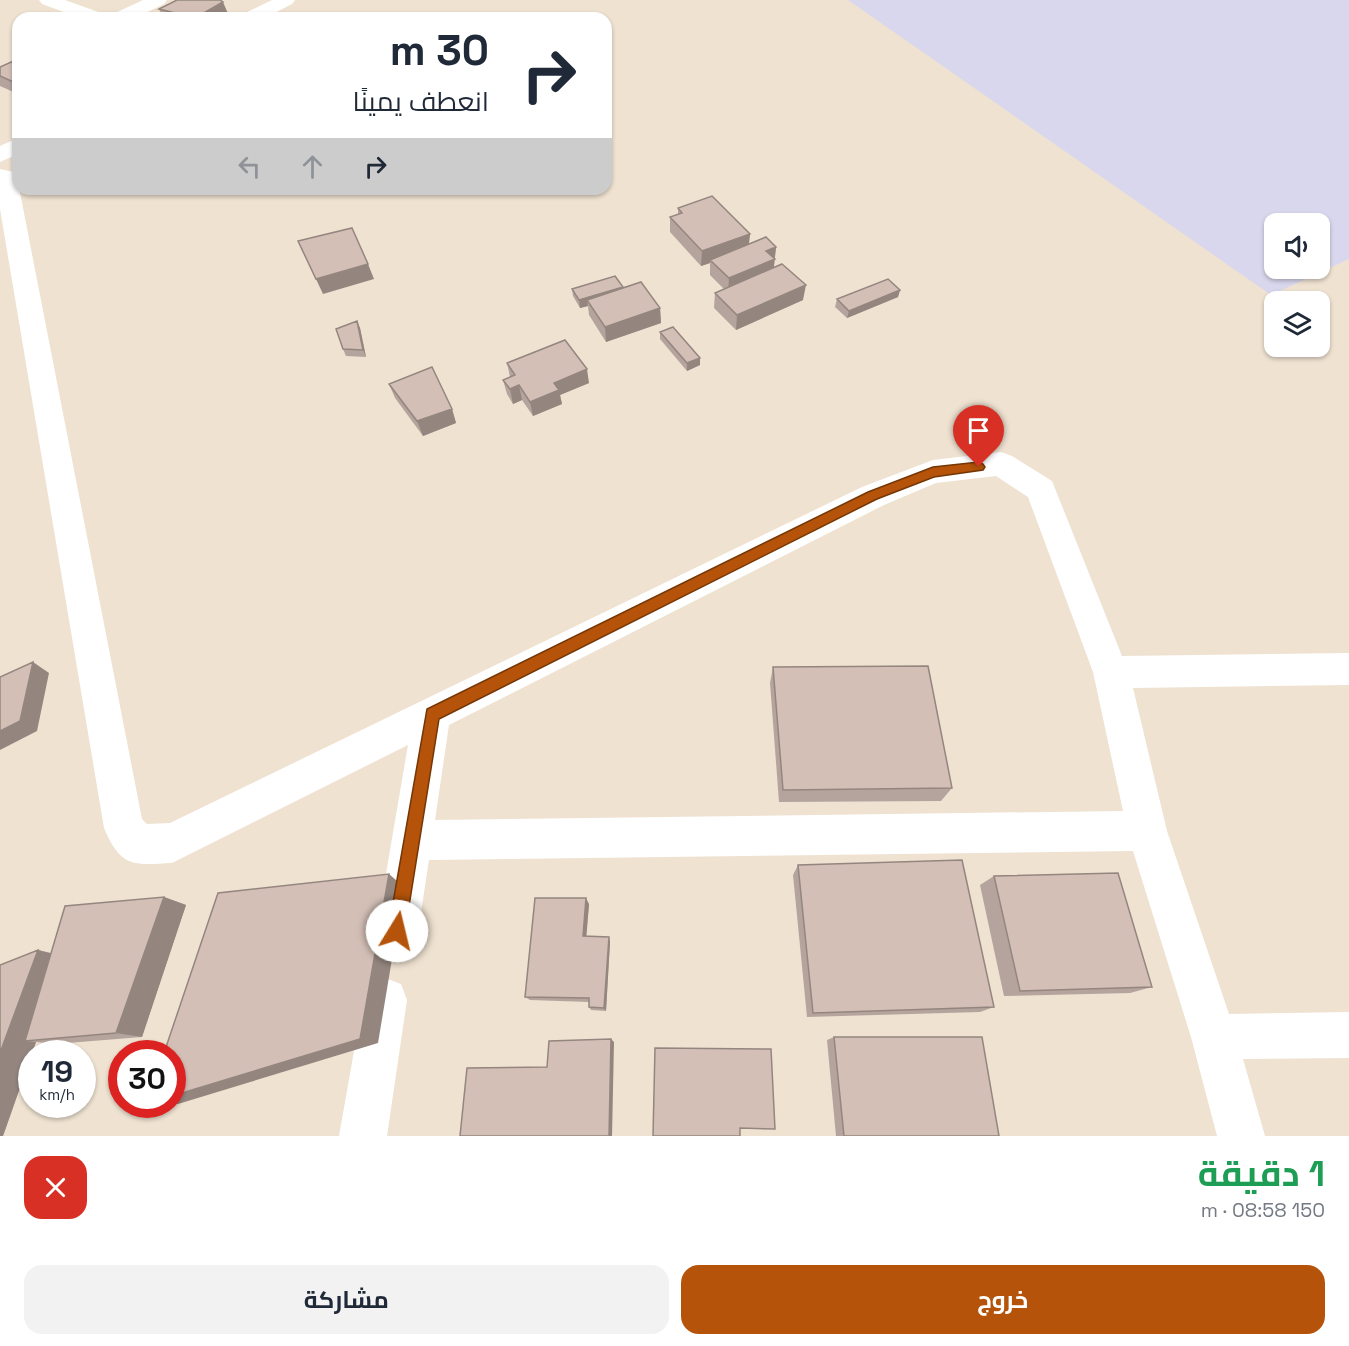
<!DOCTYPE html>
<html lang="ar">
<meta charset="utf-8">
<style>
body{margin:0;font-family:"Space Grotesk",Cairo,sans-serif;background:#f2f2f3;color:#1f2937;direction:rtl;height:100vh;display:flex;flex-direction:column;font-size:22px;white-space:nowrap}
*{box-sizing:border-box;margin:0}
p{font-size:20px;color:#747a83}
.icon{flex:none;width:33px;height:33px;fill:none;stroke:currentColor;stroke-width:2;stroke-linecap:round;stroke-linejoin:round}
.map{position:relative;height:1136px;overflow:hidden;direction:ltr}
.panel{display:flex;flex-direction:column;background:#fff;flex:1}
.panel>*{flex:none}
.banner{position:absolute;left:12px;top:12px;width:600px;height:183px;border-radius:18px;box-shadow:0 2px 4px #0004;direction:rtl;background:#fff;color:#1f2937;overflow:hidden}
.controls{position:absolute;left:1264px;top:213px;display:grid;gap:12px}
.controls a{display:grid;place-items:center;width:66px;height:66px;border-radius:12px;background:#fff;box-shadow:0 2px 4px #0004;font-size:30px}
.speed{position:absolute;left:18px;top:1040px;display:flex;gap:12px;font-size:30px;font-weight:700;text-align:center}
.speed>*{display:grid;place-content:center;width:78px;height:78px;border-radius:50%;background:#fff;box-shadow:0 2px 4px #0004;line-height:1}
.speed small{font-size:15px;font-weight:400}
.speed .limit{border:9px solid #d22;background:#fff;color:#111}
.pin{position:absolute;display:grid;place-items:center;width:51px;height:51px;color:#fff;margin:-62px -26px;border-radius:50% 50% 50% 0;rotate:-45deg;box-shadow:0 0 6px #0007}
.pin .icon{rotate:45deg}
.me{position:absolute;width:66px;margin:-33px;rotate:9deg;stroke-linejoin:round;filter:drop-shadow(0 0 4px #0008)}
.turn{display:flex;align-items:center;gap:21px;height:126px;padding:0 24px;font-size:27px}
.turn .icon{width:78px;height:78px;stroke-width:2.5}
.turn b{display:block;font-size:42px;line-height:51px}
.lanes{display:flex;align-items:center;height:57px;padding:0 24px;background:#0003;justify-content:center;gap:30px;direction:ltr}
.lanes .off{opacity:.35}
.round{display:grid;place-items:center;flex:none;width:63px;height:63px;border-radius:18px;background:#f2f2f3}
.summary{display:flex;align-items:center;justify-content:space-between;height:102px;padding:0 24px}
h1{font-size:36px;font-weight:700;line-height:45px;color:#1e9e55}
.button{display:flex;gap:12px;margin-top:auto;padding:12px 24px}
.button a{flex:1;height:69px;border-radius:18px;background:#b45309;color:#fff;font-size:24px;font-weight:700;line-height:69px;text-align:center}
.button a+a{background:#f2f2f3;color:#1f2937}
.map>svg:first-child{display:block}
.industrial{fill:#d9d7ed;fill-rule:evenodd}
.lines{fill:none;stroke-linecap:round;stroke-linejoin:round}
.minor{fill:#fff;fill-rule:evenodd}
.wall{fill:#b5a49d}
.shaded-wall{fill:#94867f}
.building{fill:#d3bfb6;stroke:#94867f;stroke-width:1.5}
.route{fill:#b45309;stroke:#753606;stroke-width:1.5}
</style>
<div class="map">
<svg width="1349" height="1136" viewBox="0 0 1349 1136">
<rect width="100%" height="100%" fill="#efe2d1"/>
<path class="industrial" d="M848 0H1349V259L1271 295ZM1275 224H1320V268H1275Z"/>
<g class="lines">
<path class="minor" d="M39 0H65L104 14 106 18H80L42 4Z
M143 0H167L164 4 135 18H111L113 14Z
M272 0H295L292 4 265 18H241L243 14Z
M18 138V154L0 162V146Z
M0 169 14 172 17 177 142 819 147 824 170 823 862 487 933 460 1001 452 1012 456 1052 481 1122 656 1349 653V685L1133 688 1167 831 1229 1014 1349 1012V1058L1243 1059 1265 1136H1217L1191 1037 1133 851 429 860 418 932 412 947 397 953 382 947 376 932 408 745 172 863C133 865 121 868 104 828L0 209ZM996 476 1028 497 1093 672 1123 811 435 820 449 725 884 505 936 483Z
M385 978 401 984 407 1000 387 1136H339L363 1000 369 984Z"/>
</g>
<path class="wall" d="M159 9 229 16 226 18H163Z
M18 59V94L0 86V67Z
M678 208 750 234 749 245 776 247 774 267 803 300 736 330 714 308 715 293 724 289 710 275V263L701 266 670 232V217L678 214Z
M623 287 660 308 661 323 606 342 589 315 588 306 580 308 573 296 572 289Z
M900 290 898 297 847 318 835 307 837 299Z
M357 321 360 328 366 357 346 356 343 349Z
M660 332 700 358V365L687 371 660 339Z
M507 363 589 383 560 395 562 404 533 416 522 400 513 404 507 394 503 380 510 377Z
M389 384 452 409 456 423 423 436 395 398Z
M773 667 952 788 941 801 779 802 770 683Z
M798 865 994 1007 980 1012 807 1017 793 875Z
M994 876 1152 987 1130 993 1004 996 980 885Z
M164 897 186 905 142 1037 55 1044 36 1042 3 1136 38 950 51 953Z
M589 904 586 936 610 942 606 1011 591 1010 589 1007V1002L530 1000 525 997Z
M834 1037 999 1136H836L827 1040Z"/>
<path class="shaded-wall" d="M223 2 229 16 226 18H195Z
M750 234 748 249 710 260V263L701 266 702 251Z
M776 247 773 274 728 293 729 278 766 251Z
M368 264 374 279 323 294 316 279Z
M806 285 803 300 736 330 737 315Z
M623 287V295L587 300 588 306 580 308 579 300Z
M900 290 898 297 847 318 849 311Z
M660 308 661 323 606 342 605 327Z
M357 321 360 328 366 357 363 350Z
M700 358V365L687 371V363Z
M587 369 589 383 560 395 562 404 533 416 530 402 554 383Z
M519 385 522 400 513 404 510 389Z
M452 409 456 423 423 436 417 421Z
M33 662 49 673 37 731 0 750V731Z
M389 874 404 887 378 1043 178 1104H172V1096Z
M164 897 186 905 142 1037 116 1033Z
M586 898 589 904 586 941 583 936Z
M609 937 610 942 606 1011 604 1008Z
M38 950 65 957 25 1041 36 1042 3 1136H0V1053Z
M611 1039 614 1042 612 1136H609Z"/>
<path class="building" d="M177 0H220L223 2 195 18 159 9Z
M18 59V84L0 76V67Z
M712 196 750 234 702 251 670 217 682 213 678 208Z
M352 228 368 264 316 279 298 241Z
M766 237 776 247 766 251 775 259 729 278 710 260Z
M782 264 806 285 737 315 715 293Z
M615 276 623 287 579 300 572 289Z
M888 279 900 290 849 311 837 299Z
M641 282 660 308 605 327 587 300Z
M357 321 363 350 343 349 336 329Z
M673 327 700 358 687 363 660 332Z
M565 340 587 369 554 383 559 390 530 402 519 385 510 389 503 380 515 375 507 363Z
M432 367 452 409 417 421 389 384Z
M33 662 20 721 0 731V677Z
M928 666 952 788 783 790 773 667Z
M962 860 994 1007 813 1013 798 865Z
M1118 873 1152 987 1020 991 994 876Z
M389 874 360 1039 172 1096V1053H164L218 893Z
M164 897 116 1033 25 1041 65 906Z
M535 898H586L583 936 609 937 604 1008 589 1007V998L525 997Z
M38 950 0 1053V965Z
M834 1037H982L999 1136H844Z
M611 1039 609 1136H460L467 1068 547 1067 549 1041Z
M655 1048 771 1049 775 1129 740 1128V1136H653Z"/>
<path class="route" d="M979 462 983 464 985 467 983 470 934 477 877 499 439 719 405 931 403 938 397 940 390 938 388 931 427 709 868 492 933 467Z"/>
</svg>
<div class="controls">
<a><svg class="icon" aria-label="sound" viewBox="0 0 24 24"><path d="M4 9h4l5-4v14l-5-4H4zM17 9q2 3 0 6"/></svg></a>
<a><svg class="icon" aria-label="layers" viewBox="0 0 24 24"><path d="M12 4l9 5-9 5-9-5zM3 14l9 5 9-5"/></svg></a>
</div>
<div class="speed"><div>19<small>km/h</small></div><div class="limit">30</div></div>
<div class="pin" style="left:979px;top:467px;background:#d93025"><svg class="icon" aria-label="arrive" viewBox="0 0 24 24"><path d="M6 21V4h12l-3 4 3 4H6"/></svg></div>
<svg class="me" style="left:397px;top:931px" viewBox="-20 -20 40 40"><circle r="19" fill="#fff"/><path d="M0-13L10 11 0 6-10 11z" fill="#b45309"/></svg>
<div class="banner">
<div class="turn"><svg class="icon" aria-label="right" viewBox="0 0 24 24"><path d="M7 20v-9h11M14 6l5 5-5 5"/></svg><div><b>30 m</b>انعطف يمينًا</div></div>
<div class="lanes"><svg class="icon off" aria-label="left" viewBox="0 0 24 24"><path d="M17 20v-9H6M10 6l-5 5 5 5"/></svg><svg class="icon off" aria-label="ahead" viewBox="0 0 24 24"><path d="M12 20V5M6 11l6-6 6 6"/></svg><svg class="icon" aria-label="right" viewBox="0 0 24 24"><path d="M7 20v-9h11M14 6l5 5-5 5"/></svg></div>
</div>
</div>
<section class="panel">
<div class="summary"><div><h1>1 دقيقة</h1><p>150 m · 08:58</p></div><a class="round" style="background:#d93025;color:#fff"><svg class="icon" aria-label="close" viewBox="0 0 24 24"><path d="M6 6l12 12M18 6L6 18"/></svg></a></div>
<div class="button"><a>خروج</a><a>مشاركة</a></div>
</section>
